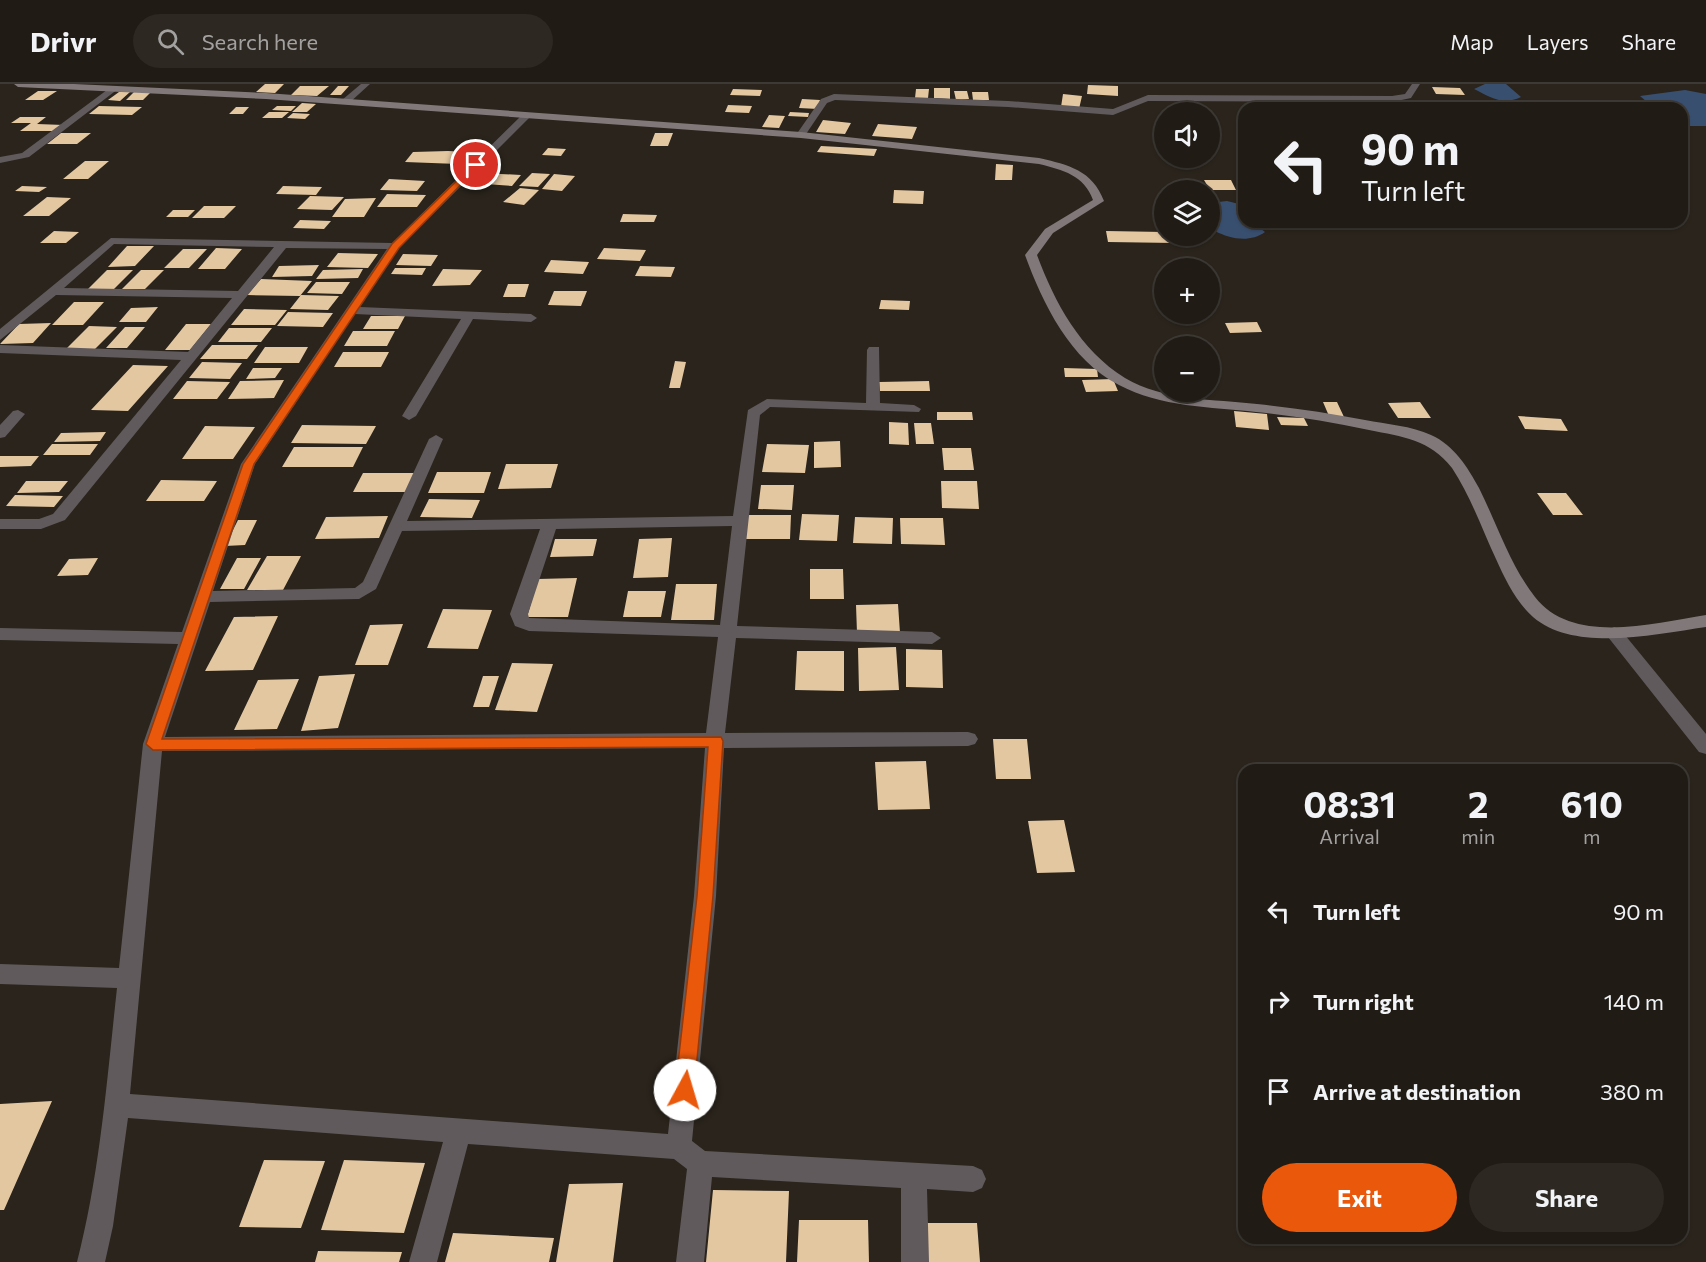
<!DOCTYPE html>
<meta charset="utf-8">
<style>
body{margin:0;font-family:Commissioner,sans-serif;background:#2d2822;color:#f1f3f6;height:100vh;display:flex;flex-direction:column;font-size:22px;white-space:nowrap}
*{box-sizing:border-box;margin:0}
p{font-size:20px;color:#a2a1a0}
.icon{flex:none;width:33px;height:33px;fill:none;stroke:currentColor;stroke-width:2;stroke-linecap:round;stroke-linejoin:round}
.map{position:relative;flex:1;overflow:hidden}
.details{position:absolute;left:1238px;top:680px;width:450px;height:480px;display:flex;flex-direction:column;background:#201b15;border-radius:18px;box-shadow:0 2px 4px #0004,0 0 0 2px #3d3934}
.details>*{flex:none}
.top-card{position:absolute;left:1238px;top:18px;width:450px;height:126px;border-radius:18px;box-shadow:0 2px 4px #0004,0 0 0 2px #3d3934;background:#201b15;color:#f1f3f6;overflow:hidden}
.controls{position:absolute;left:1154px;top:18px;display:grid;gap:12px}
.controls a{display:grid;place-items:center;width:66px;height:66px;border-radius:50%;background:#201b15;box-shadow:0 2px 4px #0004,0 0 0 2px #3d3934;font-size:30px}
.pin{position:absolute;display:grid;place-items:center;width:51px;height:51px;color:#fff;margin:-26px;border:3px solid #fff;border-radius:50%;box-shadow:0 2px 6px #0007}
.me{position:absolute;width:66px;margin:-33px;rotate:6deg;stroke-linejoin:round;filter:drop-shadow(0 0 4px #0008)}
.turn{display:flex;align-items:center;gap:21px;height:126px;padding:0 24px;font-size:27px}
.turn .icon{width:78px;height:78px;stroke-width:2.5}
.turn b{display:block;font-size:42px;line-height:51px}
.eta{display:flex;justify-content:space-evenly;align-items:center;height:102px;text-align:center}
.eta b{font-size:36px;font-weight:700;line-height:42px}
.button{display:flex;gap:12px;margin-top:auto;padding:12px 24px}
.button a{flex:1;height:69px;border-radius:36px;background:#ea580c;color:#fff;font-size:24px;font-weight:700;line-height:69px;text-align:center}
.button a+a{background:#2d2822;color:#f1f3f6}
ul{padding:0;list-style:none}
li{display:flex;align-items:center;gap:18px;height:90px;padding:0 24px}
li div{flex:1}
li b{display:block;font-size:22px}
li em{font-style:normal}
header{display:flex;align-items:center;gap:36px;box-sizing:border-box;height:84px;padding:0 30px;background:#201b15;border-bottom:2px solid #3d3934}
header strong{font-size:28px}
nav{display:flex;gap:33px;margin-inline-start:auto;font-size:21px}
.search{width:420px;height:54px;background:#2d2822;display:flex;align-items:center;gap:15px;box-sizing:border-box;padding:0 21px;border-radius:33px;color:#a2a1a0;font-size:22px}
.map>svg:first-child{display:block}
.water{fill:#394f6f}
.building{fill:#e3c7a1}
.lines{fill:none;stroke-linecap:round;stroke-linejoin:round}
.street{fill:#605a5c;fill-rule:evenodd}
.secondary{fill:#81787a;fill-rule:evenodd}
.route{fill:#ea580c;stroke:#983908;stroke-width:1.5}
</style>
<header>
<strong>Drivr</strong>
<div class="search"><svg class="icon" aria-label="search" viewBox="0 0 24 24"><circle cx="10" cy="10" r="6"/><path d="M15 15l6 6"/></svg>Search here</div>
<nav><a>Map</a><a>Layers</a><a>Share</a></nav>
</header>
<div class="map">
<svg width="1706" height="1178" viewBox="0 0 1706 1178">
<rect width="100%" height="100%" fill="#2a241c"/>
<path class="water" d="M1485 0H1506L1521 13C1503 22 1490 13 1474 5Z
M1685 6 1706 10V42H1682V24H1654L1640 12Z
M1227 117 1239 120 1243 126 1244 138H1252L1265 148C1250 159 1230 155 1215 147L1209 132V119Z"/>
<path class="building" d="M265 0H284L275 9 256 8Z
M1088 1 1118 2V12L1087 10Z
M300 2H329L317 12 291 11Z
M338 2H349L341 11H330Z
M1432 3 1460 4 1465 11 1436 10Z
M934 4H950V15L934 14Z
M733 5 762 6 760 12 730 11Z
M916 5H929L928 14H915Z
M38 7H57L43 16H25Z
M954 7H967L969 15 956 16Z
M119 8H130L120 17 108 16Z
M134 8H151L143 16H126Z
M972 8H988L989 16H973Z
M1063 10 1082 12 1079 25 1061 23Z
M802 15 820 16 818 25 799 24Z
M302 19 316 20 307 28H292Z
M728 21 752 22 749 29 725 28Z
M99 22 142 23 132 31 89 30Z
M277 22H296L291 27 272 26Z
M236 23H249L243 30H229Z
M269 28H289L282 34H262Z
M790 28 809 29 808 33 788 32Z
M293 29 310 30 305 35 287 34Z
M769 31 785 32 779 44 762 43Z
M20 33H46L37 40 64 41 55 47H20L31 39H11Z
M823 36 851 39 845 50 816 48Z
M878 40 917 43 912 55 872 52Z
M61 49H91L77 60H47Z
M655 49H673L668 62H650Z
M821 62 877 65 874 72 817 68Z
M548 64 566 65 561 72 542 71Z
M413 68 448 67 467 68 458 80 405 78Z
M85 77H109L88 95H63Z
M996 80 1013 81 1012 96H995Z
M482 89 521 91 512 102 471 99Z
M532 89 550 90 538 103 519 102Z
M554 90 575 92 562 107 542 105Z
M389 95 425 97 417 107 380 106Z
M1204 96H1231L1236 106H1210Z
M22 102 47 103 39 108 15 107Z
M283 102 322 103 316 111 276 110Z
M520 104 539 106 524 121 503 118Z
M894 106 924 107 923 120 893 119Z
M387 110 426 111 417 123H377Z
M310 112 344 113 332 126 297 125Z
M47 113 71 114 49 132H23Z
M376 114 364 133H332L345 115Z
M204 122H236L224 134H192Z
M173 126H195L188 133H166Z
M623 130 657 131 654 138H620Z
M300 136 331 137 324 145 293 144Z
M54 147 79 148 66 159H40Z
M1106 147 1164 148V152H1172L1175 159 1108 158Z
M127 162H154L135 182 108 183Z
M216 164 242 165 225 185H198Z
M604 164 646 166 640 177 597 175Z
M183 165H207L189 184H164Z
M338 169 378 170 368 184 327 183Z
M403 170 438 171 431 182 396 181Z
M551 176 589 178 583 190 544 188Z
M319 181 312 192 272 193 279 182Z
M640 182 675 183 671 193 635 192Z
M395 184H426L422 191 391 190Z
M363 185 358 194 316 195 323 186Z
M443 185 482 186 470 201 432 202Z
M107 186H133L112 207H86Z
M141 186H164L145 205H122Z
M261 195 312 197 300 212 247 211Z
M316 198H350L342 210 307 209Z
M508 200H529L525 213H503Z
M554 207H587L581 222 548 221Z
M301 211 339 212 328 226 290 225Z
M881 216 910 217 909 226 879 225Z
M74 218H104L83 241H52Z
M158 223 146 238H119L131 224Z
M244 225 287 226 275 241H231Z
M288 228 333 229 323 243 277 242Z
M371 232H405L398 245H363Z
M1257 238 1262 248 1230 249 1225 239Z
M51 239 33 259 0 260 19 240Z
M186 240H211L190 266H165Z
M89 242 117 243 95 265H66Z
M125 243H145L127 264H106Z
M229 244H272L261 258H218Z
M353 247H395L387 262H344Z
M212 261H258L247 275H200Z
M265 263H308L299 279H254Z
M343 268H389L381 283H334Z
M675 277 686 278 680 304H669Z
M202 278 242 279 230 295 189 294Z
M133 281 168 282 128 327 91 326Z
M253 284H282L275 294 246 295Z
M1064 284 1097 285 1098 293H1065Z
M1113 295 1118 307 1086 308 1082 296Z
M284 296 274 314 228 315 240 297Z
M187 297 230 298 217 315H173Z
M929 297 930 307H880L879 298Z
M1323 318H1337L1344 333 1329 332Z
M1420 318 1431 334H1398L1388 319Z
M1234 327 1267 330 1269 346 1236 343Z
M937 328H972L973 336H937Z
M1518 332 1561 335 1568 347 1525 345Z
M1277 333 1304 334 1308 342 1281 341Z
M889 338 908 339 909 361 889 360Z
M914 339H931L934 360H916Z
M302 341 376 342 366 360 291 359Z
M205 342 255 343 233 375H182Z
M106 348 100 357 54 358 61 349Z
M840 357 841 383 814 384V358Z
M52 360H98L90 371H43Z
M767 360 809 361 805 389 762 388Z
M294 363H363L353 383H282Z
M942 364H971L974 386H944Z
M0 372H39L31 382 0 383Z
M506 380H558L551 404 498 405Z
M437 388H491L484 409H428Z
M363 389H416L408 408H353Z
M161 396 217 397 204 417H146Z
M26 397H68L59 408 17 409Z
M941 397H977L979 425 942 424Z
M761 401H794L792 426 758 425Z
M1537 409H1566L1583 431H1553Z
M15 411 63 412 54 423 6 422Z
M429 415 480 416 472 434 420 433Z
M802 430 839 431 837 457 799 456Z
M748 431H791L790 455H745Z
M388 432 379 454 315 455 326 433Z
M855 433 893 434 892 460 853 459Z
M900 434H943L945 461 901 460Z
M238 436H257L245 461 225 462Z
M672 454 668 493 633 494 639 455Z
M555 455H597L593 472 550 473Z
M267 472H301L283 506H247Z
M98 474 88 491 57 492 69 475Z
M237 474H261L244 505H220Z
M810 485H843L844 515H810Z
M577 494 568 533H527L538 495Z
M676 500H717L714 536H671Z
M628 507H666L661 533H623Z
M898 520 900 549H857L856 521Z
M443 525 492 526 478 565 427 564Z
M278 532 253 586 205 587 234 533Z
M403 540 388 581H355L370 541Z
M896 563 899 606 859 607 858 564Z
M906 565 942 566 943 604 906 603Z
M797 567H844V607L795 606Z
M512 579 553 580 537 628 495 626Z
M355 590 338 644 301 647 319 592Z
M483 592H499L489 623H473Z
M299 595 277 645 234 646 258 596Z
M993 655H1027L1031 695H996Z
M926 677 930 725 878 726 875 678Z
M1064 736 1075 788 1037 789 1028 737Z
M52 1017 4 1126H0V1020Z
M264 1076 325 1077 301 1144 239 1143Z
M344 1076 425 1079 404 1149 321 1146Z
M623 1099 613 1178H556L569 1100Z
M713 1106 789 1107 786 1178H706Z
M799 1136H868L869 1178H797Z
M921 1139H977L980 1178H922Z
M453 1149 554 1154 549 1178H445Z
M318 1167 402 1168 399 1178H315Z"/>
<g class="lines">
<path class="street" d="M361 0H370L348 20H342V16Z
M1412 0H1420L1411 14 1392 18 1148 17 1113 31 1008 23 835 16 827 19 804 53 796 51 821 15 834 10 1008 17 1113 25 1148 11 1392 12 1405 10Z
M111 3 118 5 29 73 0 79V73L22 69Z
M522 31 530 33 399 164 360 223 531 230 537 234 531 238 473 235 416 332 409 336 402 332 461 235 355 230 255 380 213 507 355 504 363 498 429 355 436 351 443 355 407 437 733 432 748 326 767 315 866 319 867 266 869 263H879L880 319 914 321 921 325 919 328 770 323 760 331 737 542 932 548 941 554 932 560 736 554 725 649 968 648 975 650 978 655 975 660 968 662 724 664 716 812 692 1057 705 1067 973 1082 982 1086 986 1095 982 1104 973 1108 927 1105 929 1178H901V1104L712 1093 704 1178H676L687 1085 674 1075 468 1060 437 1178H409L443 1058 128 1034 113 1142 105 1178H77C100 1089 107 995 117 904L0 900V880L119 884 143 660 178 560 0 556V544L182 548 241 380 387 165 286 164 65 436 41 445H0V435H39L53 430 181 276 0 269V261L188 268 232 214 56 211 0 256V245L111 154 392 159ZM114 160 274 163 238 207 64 204ZM732 442 720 541 529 534 528 530 556 445ZM540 445 510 530 515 542 529 547 718 553 706 649 165 653 210 518 359 515 376 505 402 447ZM705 664 694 812 668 1050 130 1010 162 667Z
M18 326 25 330 5 353 0 354V341L13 327Z
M1614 543 1620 545 1706 650V670L1699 668 1608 553 1605 549Z"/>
<path class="secondary" d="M14 0H74L266 9 801 48 1039 74C1069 81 1092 86 1104 117L1053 149 1037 171C1055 219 1080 266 1125 294 1163 317 1215 315 1257 320 1294 324 1329 329 1365 336 1386 340 1412 342 1431 351 1454 361 1468 384 1479 404 1497 440 1510 481 1535 513 1573 562 1654 539 1706 531V543C1656 550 1575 569 1533 533 1516 518 1505 495 1496 475 1482 445 1471 413 1452 384 1429 355 1403 353 1369 346 1331 338 1294 332 1256 328 1211 323 1160 323 1119 301 1070 276 1043 220 1025 171L1045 145 1093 116C1084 91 1063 86 1039 80L801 54 266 15 18 3Z"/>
</g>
<path class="route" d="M474 80 480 81 399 164 254 380 162 655 721 653 723 657 713 812 694 1006 691 1012 685 1015 678 1012 675 1006 697 812 708 663 153 666 146 660 243 380 392 160Z"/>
</svg>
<div class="controls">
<a><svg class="icon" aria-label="sound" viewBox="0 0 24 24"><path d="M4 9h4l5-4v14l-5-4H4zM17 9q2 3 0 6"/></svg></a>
<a><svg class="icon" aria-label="layers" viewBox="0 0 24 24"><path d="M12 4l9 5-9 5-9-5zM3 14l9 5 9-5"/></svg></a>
<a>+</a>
<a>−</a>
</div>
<div class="pin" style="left:476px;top:81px;background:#d93025"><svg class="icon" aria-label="arrive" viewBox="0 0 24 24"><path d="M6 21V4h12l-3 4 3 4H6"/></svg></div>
<svg class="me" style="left:685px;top:1006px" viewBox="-20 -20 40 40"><circle r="19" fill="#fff"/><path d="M0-13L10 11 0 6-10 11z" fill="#ea580c"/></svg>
<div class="top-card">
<div class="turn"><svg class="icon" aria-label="left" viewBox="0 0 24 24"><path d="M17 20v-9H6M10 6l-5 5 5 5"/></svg><div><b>90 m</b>Turn left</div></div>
</div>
<section class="details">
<div class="eta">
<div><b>08:31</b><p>Arrival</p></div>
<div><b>2</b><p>min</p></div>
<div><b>610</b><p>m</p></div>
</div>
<ul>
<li><svg class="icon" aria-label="left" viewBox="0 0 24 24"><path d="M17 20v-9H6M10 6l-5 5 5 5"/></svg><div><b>Turn left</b></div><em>90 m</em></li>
<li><svg class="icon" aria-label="right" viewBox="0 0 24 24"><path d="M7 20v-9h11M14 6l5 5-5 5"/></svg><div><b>Turn right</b></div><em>140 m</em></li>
<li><svg class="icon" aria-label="arrive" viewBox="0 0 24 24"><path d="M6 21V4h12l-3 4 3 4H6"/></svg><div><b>Arrive at destination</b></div><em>380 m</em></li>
</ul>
<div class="button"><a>Exit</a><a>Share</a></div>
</section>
</div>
